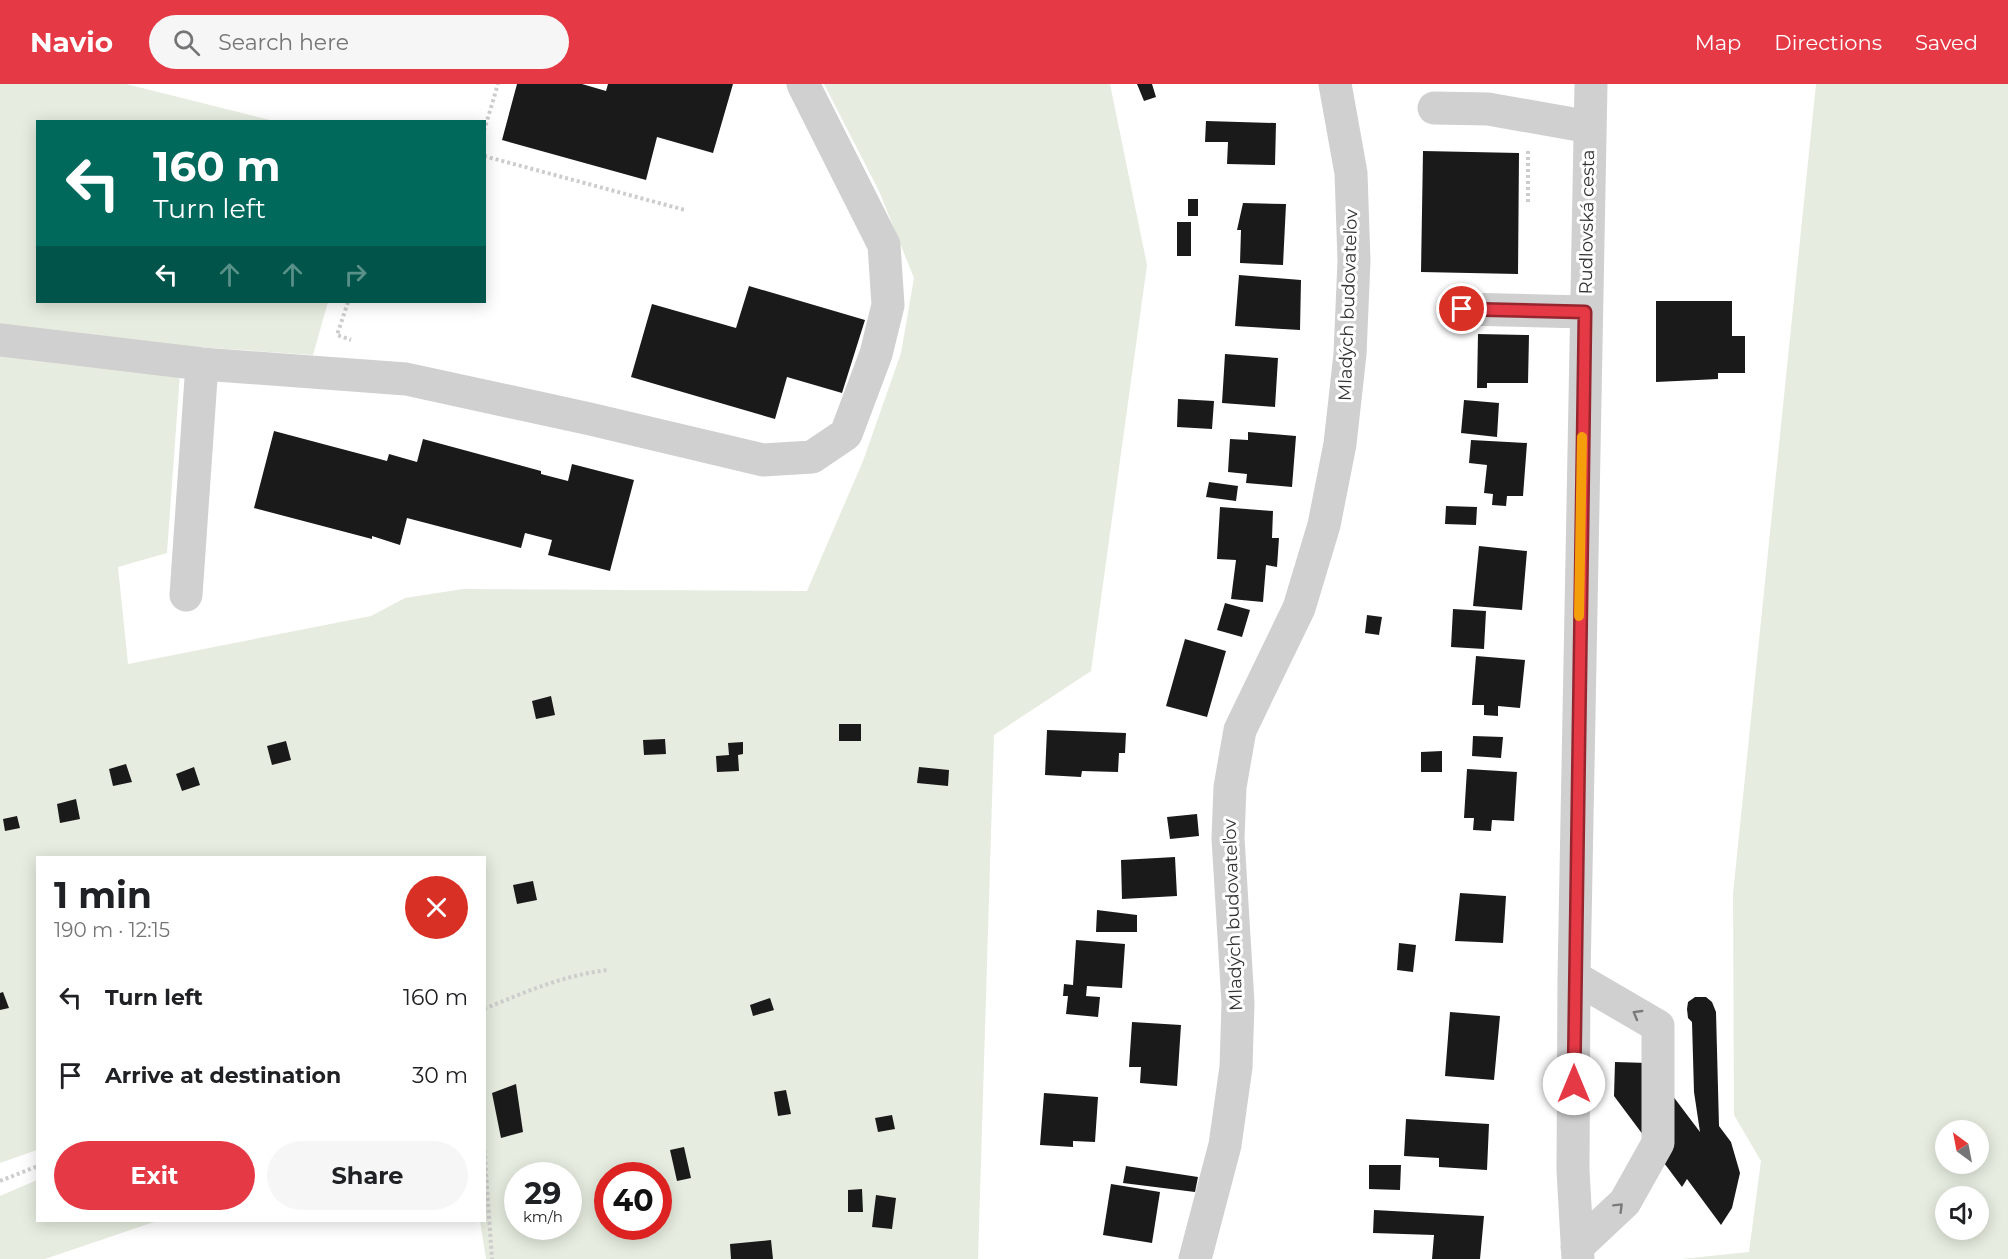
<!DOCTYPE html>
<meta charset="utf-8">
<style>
body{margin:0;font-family:Montserrat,sans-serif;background:#f6f6f6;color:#202124;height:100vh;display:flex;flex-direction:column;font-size:22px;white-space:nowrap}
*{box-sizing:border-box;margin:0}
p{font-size:20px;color:#757577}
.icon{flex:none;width:33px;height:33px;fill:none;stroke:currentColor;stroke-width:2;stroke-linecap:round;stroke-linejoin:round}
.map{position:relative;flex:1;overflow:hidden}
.sheet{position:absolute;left:36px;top:772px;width:450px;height:366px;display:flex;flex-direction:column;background:#fff;border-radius:0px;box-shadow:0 3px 15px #0003}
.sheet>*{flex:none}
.hud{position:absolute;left:36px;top:36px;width:450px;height:183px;border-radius:0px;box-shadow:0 3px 15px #0003;background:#00695c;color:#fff;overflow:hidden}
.needle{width:39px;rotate:328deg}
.fabs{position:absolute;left:1935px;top:1036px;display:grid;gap:12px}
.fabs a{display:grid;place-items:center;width:54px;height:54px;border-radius:50%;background:#fff;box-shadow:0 3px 15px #0003;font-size:30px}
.speed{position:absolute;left:504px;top:1078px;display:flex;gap:12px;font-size:30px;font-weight:700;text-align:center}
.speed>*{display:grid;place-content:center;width:78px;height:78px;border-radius:50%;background:#fff;box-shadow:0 3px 15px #0003;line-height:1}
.speed small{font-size:15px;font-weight:400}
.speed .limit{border:9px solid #d22;background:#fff;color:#111}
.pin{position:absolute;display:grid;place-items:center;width:51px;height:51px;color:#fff;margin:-26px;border:3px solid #fff;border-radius:50%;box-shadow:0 2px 6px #0007}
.me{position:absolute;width:66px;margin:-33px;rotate:0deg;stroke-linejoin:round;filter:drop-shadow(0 0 4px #0008)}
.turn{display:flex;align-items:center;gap:21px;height:126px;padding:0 18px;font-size:27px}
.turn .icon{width:78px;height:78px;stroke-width:2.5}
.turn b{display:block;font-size:42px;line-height:51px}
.lanes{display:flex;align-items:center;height:57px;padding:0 18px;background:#0003;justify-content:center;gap:30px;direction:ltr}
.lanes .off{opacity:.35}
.round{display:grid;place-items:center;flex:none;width:63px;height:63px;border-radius:32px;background:#f6f6f6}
.overview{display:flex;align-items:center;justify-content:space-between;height:102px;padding:0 18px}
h1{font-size:36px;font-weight:700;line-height:45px}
.primary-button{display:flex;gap:12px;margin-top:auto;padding:12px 18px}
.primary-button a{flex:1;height:69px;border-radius:36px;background:#e63946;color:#fff;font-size:24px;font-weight:700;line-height:69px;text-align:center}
.primary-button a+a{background:#f6f6f6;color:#202124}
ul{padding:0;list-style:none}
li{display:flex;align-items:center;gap:18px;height:78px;padding:0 18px}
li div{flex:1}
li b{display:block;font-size:22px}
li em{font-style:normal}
header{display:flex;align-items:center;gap:36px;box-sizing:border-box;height:84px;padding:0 30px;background:#e63946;color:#fff}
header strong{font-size:28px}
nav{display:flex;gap:33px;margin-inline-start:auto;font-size:21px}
.search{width:420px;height:54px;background:#f6f6f6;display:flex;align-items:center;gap:15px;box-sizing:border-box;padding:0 21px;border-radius:33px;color:#757577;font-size:22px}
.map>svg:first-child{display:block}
.green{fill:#e6ecdf;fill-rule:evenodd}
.building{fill:#1a1a1a}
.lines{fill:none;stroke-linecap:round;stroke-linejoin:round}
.path{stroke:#cdcdcd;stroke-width:4;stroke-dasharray:3 3;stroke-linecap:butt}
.minor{stroke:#d0d0d0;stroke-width:33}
.oneway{stroke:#7a7a7a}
.route-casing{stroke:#96252e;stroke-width:15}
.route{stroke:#e63946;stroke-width:10}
.slow{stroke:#f59e0b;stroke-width:10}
.labels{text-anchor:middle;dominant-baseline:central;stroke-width:6;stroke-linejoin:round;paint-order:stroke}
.street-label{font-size:18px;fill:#333;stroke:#fff}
</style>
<header>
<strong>Navio</strong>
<div class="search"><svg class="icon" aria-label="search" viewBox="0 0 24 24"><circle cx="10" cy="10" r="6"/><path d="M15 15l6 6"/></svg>Search here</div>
<nav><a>Map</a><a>Directions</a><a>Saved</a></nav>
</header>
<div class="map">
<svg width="2008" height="1175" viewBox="0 0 2008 1175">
<rect width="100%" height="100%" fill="#fff"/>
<path class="green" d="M0 0H126L274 37 38 38V218H328L313 271 182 262 167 469 118 483 128 580 371 532 405 514 463 505 807 507 863 377 901 269 914 194 879 107 824 0H1110L1147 181 1091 587 994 651 978 1175H486L480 1137H484V774H38L37 1066 0 1079ZM518 1092H568V1143H518ZM608 1092H658V1143H608Z
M1816 0H2008V1175H1681L1749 1168 1761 1077 1734 1031 1733 810ZM1946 1047H1978V1080H1946ZM1946 1113H1978V1146H1946Z
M37 1096 38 1137H157L45 1175H0V1112Z"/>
<path class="building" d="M517 0H582L606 7 608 0H733L713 69 657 53 646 96 502 56Z
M1137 0H1152L1156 13 1144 17Z
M1206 37 1276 39 1275 81 1227 80 1228 58H1205Z
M1423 67 1519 69 1518 190 1421 188Z
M1188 115H1198V132H1188Z
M1243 119 1286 120 1283 181 1240 179 1241 146H1237Z
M1177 138H1191V172H1177Z
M1239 191 1301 196 1300 246 1235 242Z
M749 202 865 236 842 309 787 293 775 335 631 293 652 220 736 244Z
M1656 217H1732V252H1745V289H1718V295L1656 298Z
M1478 250 1529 251 1528 299H1487V304H1477Z
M1225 270 1278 274 1275 323 1222 319Z
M1178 315 1214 317 1212 345 1177 343Z
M1464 316 1499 319 1497 353 1461 349Z
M274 347 387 377 389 370 417 378 423 355 541 387V390L568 397 572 380 634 396 610 487 548 471 552 456 525 449 521 464 407 434 400 461 372 452V455L254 424Z
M1248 348 1296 352 1292 403 1246 399 1247 390 1228 388 1230 355 1248 356Z
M1471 356 1527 359 1523 412H1507L1506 422 1492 421 1493 410 1484 409 1487 381 1469 379Z
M1209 398 1238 402 1236 417 1206 413Z
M1446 422 1477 423 1476 441 1445 440Z
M1220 423 1273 427 1272 454H1279L1277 483 1266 481 1263 518 1231 515 1236 476 1217 475Z
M1479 462 1527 467 1522 526 1473 522Z
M1225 519 1250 526 1242 553 1217 546Z
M1453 525 1486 527 1484 565 1451 563Z
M1367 531 1382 533 1379 551 1365 549Z
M1185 555 1226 567 1207 633 1166 622Z
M1476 572 1525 576 1520 624 1498 622V632L1484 631V621H1472Z
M551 612 555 631 536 635 532 617Z
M839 640H861V657H839Z
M1047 646 1126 649 1125 669H1119L1118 688 1082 687 1081 693 1045 691Z
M1473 652 1503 653 1501 674 1472 672Z
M665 655 666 670 644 671 643 656Z
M286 657 291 676 272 681 267 662Z
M743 658V670L738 671 739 687 717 688 716 672 729 671 728 659Z
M1442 667V688H1421V668Z
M126 680 132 698 113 702 109 685Z
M194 683 200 701 182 707 176 690Z
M919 683 949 686 948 702 917 699Z
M1467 685 1517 688 1514 737 1492 736 1491 747 1473 746 1474 734H1464Z
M76 715 80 735 60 739 57 720Z
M1197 730 1199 752 1170 755 1167 733Z
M17 732 20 744 5 747 3 735Z
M1175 773 1177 812 1122 815 1121 776Z
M533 797 537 816 517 820 513 801Z
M1460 809 1506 812 1503 859 1455 857Z
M1097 826 1137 831V848H1096Z
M1076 856 1125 860 1122 904 1087 902 1086 912 1100 913 1098 933 1066 930 1068 912H1063L1064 900 1073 901Z
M1399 859 1416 861 1413 888 1397 886Z
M3 908 9 924 0 926V909Z
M1695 913H1706L1712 918 1716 928 1719 1042 1731 1058 1740 1089 1732 1124 1721 1141 1687 1095 1682 1103 1614 1012 1615 978 1648 979 1700 1048 1694 1008 1692 938 1688 934 1687 925 1688 918Z
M770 914 774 926 753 932 750 921Z
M1450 928 1500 932 1494 996 1445 992Z
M1132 938 1181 941 1177 1002 1140 999 1141 983H1129Z
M516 1000 523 1048 501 1054 492 1009Z
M786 1006 791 1030 778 1032 774 1008Z
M1044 1009 1098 1013 1095 1058 1073 1057V1063L1040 1061Z
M892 1031 895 1045 878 1048 875 1034Z
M1406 1035 1489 1040 1487 1086 1439 1083V1074L1404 1072Z
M684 1063 691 1094 677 1097 670 1066Z
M1369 1081H1401L1400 1106 1369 1105Z
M1126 1082 1198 1093 1195 1108 1123 1099Z
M518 1100V1119L511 1120 507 1102Z
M1111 1100 1160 1108 1152 1159 1103 1151Z
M862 1105 863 1128H848V1106Z
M876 1111 896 1114 892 1145 872 1143Z
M1374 1126 1484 1132 1480 1175H1432L1434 1151 1373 1149Z
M771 1156 773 1175H731L730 1160Z"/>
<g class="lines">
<path class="path" d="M484 47 498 0
M484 72 685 126
M1528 118V65
M348 218 337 251 351 256
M484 925C525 908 564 891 608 886
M484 1060 492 1175
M0 1097 38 1082"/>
<path class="minor" d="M1434 24 1488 25 1590 43
M1462 225 1585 228
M0 256 202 280 406 295 590 335 763 376 812 373 846 350 876 270 888 221 884 161 803 0
M186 511 202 280
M1574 893 1658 942V1059L1625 1118 1577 1163
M1195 1175 1225 1061 1236 983 1238 919 1228 754 1230 703 1240 646 1299 524 1324 441 1340 360 1350 270 1354 177 1351 89 1335 0
M1578 1175 1573 1086 1574 893 1591 0"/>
</g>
<defs><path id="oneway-chevron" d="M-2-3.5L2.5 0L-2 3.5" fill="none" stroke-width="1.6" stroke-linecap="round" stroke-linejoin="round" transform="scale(1.5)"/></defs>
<g class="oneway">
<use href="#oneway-chevron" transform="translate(1637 930) rotate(-150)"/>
<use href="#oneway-chevron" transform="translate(1619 1123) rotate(-45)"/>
</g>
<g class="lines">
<g class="route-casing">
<path id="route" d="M1462 225 1585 228 1574 1000"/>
</g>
<use href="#route" class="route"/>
<path class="slow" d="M1579 532 1582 353"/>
</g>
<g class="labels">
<g class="street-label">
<text transform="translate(1587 138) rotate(-89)">Rudlovská cesta</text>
<text transform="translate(1348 221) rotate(-88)">Mladých budovateľov</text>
<text transform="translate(1233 831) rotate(-92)">Mladých budovateľov</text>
</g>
</g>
</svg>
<div class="fabs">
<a><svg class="needle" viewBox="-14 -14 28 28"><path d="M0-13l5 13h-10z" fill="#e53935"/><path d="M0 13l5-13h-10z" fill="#757577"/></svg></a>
<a><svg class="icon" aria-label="sound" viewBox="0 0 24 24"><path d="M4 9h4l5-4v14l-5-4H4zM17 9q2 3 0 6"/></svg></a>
</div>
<div class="speed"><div>29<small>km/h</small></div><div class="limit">40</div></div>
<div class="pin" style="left:1462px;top:225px;background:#d93025"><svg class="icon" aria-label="arrive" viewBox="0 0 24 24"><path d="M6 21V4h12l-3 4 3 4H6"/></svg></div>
<svg class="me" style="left:1574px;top:1000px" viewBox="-20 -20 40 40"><circle r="19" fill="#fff"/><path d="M0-13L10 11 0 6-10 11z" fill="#e63946"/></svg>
<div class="hud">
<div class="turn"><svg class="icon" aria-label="left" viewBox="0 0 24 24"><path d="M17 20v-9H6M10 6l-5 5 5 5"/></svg><div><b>160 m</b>Turn left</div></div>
<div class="lanes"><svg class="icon" aria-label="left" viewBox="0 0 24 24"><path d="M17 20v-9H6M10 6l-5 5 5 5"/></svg><svg class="icon off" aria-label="ahead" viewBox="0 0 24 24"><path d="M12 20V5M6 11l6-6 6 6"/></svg><svg class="icon off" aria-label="ahead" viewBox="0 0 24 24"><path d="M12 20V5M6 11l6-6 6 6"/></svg><svg class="icon off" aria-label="right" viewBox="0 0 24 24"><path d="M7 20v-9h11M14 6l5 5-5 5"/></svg></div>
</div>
<section class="sheet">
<div class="overview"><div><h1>1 min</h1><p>190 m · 12:15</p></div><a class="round" style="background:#d93025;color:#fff"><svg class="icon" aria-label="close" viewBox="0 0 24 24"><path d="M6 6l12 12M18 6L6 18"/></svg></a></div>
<ul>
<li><svg class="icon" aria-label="left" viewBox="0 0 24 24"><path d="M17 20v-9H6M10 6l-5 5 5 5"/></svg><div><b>Turn left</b></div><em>160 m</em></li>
<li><svg class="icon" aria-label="arrive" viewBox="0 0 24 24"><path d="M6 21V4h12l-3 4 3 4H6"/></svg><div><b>Arrive at destination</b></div><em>30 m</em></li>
</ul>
<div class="primary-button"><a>Exit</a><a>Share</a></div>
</section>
</div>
